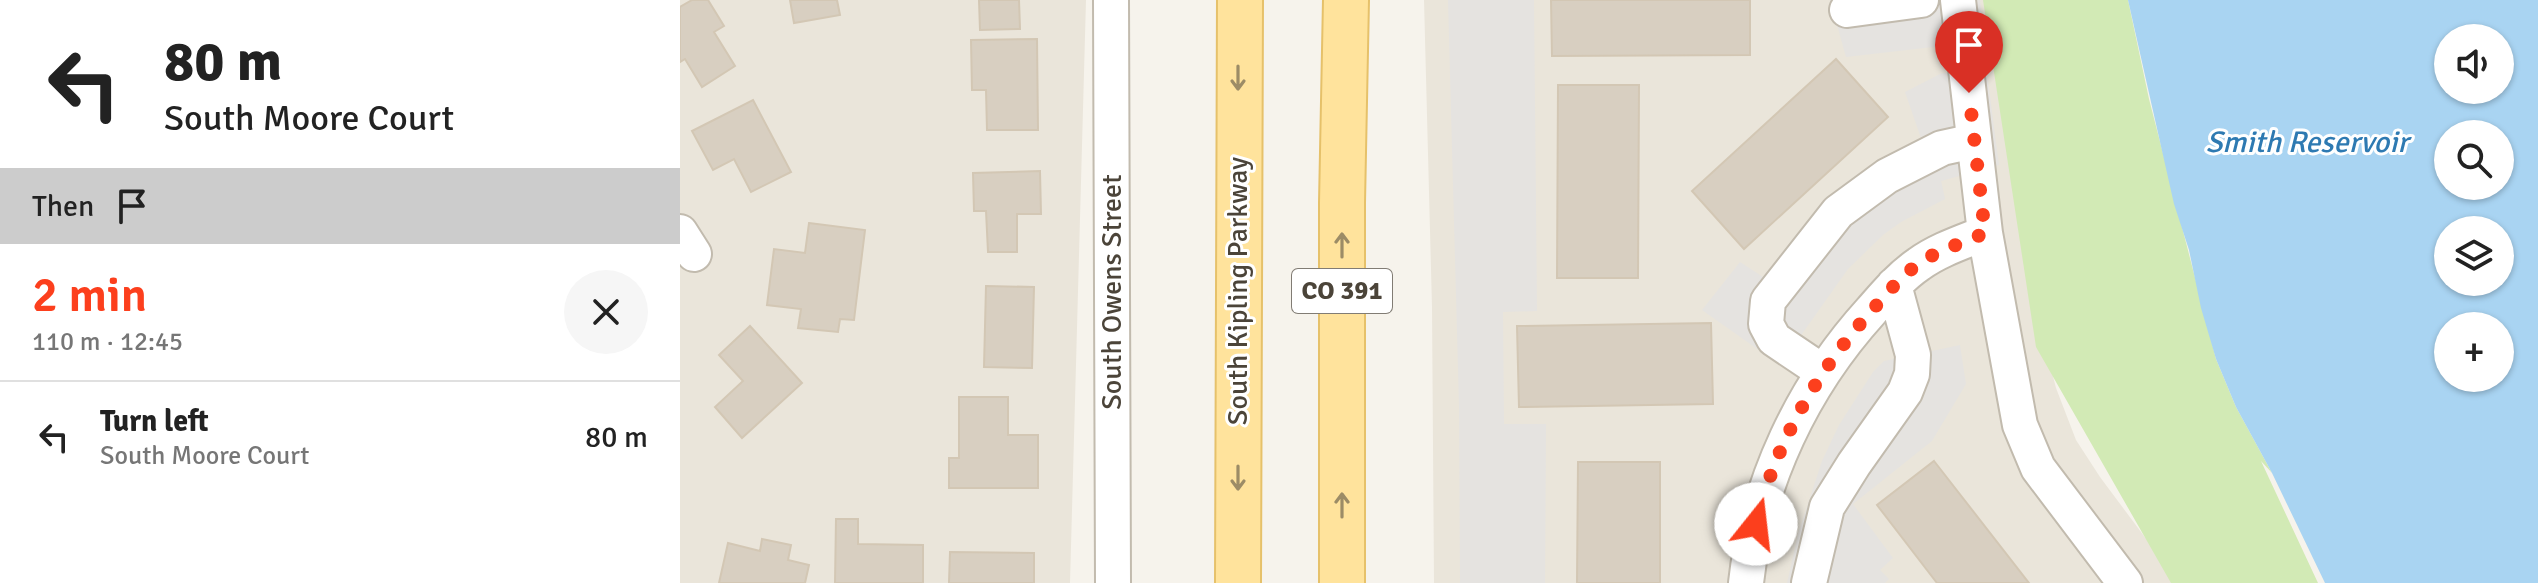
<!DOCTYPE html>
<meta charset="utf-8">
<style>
body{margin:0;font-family:Signika,sans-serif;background:#f6f6f6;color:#222;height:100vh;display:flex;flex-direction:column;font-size:30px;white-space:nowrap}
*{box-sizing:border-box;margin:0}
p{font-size:26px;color:#767676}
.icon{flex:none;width:44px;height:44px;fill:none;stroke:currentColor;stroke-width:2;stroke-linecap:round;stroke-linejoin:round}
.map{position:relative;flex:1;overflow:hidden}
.panel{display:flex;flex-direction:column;background:#fff;width:680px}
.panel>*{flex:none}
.banner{background:#fff;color:#222;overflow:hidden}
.buttons{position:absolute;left:1754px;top:24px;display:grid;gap:16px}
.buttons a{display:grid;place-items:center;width:80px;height:80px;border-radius:50%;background:#fff;box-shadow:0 2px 6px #0004;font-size:40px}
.pin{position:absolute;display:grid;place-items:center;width:68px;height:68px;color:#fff;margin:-82px -34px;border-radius:50% 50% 50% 0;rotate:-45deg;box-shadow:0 0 8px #0007}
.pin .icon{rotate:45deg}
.me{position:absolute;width:88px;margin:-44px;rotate:16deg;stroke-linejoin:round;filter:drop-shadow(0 0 6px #0008)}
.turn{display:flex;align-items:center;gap:28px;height:168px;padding:0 32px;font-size:36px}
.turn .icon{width:104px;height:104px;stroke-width:2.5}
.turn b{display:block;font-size:56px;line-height:68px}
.then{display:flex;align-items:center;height:76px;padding:0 32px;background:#0003;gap:16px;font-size:30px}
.round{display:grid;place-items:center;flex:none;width:84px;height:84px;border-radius:42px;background:#f6f6f6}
.headline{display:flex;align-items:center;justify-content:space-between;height:136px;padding:0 32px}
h1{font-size:48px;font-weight:600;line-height:60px;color:#fc3f1d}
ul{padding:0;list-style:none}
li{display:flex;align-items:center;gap:24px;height:112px;padding:0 32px;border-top:2px solid #e0e0e0}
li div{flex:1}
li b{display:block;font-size:30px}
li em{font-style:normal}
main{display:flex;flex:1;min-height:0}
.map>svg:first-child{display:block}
.residential{fill:#eae5da}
.green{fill:#d2eab5}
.parking{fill:#e5e3e0}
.water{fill:#a9d4f2;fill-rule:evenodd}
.building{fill:#d8cfc1;stroke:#d3c7b4;stroke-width:2}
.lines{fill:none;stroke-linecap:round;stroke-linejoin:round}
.minor-casing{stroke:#c2bbae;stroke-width:38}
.major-casing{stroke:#e6c16a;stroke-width:48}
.minor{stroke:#fff;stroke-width:34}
.major{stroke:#ffe39c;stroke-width:44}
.oneway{stroke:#9c8c66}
.route{stroke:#fc3f1d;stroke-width:14;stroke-dasharray:0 25.2}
.labels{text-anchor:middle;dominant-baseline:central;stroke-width:6;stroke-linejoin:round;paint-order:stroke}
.shield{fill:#fff;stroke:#817c74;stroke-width:2}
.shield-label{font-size:26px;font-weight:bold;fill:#4b4439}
.street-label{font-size:28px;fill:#4b4439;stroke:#fff}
.water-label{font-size:30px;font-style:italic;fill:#2e7ab2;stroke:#fff}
</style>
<main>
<section class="panel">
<div class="banner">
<div class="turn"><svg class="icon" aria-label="left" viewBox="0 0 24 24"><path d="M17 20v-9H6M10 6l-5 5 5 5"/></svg><div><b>80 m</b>South Moore Court</div></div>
<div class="then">Then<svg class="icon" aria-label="arrive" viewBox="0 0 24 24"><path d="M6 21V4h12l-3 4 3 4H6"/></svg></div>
</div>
<div class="headline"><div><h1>2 min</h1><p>110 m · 12:45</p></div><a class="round"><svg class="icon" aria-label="close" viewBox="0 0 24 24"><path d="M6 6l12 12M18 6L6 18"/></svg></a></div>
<ul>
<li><svg class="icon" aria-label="left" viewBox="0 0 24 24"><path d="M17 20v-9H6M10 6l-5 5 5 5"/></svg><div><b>Turn left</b><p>South Moore Court</p></div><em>80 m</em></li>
</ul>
</section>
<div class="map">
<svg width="1858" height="583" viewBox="0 0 1858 583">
<rect width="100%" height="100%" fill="#f6f3ec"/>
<path class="residential" d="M0 0H406L390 583H0Z
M744 0H1314L1368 357 1376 388 1396 440 1420 477 1499 583H754L752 307Z"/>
<path class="green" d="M1303 0H1448L1469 99 1536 359 1556 407 1592 473 1581 461 1638 583H1491L1356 347Z"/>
<path class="parking" d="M768 0H854L857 311 823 312 824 424H866L865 583H780L779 406Z
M1150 0H1300L1305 41 1166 57Z
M1306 66 1319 165 1261 181 1265 199 1221 222 1203 235 1168 269 1100 365 1022 310 1060 262 1083 277 1176 182 1243 144 1225 92 1260 74Z
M1280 345 1286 384 1252 441 1173 504 1213 558 1200 570 1209 579 1205 583H1107L1118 534 1142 461 1159 425 1193 372 1204 361Z"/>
<path class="water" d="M1448 0H1858V583H1645L1592 473 1556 407 1536 359 1521 308 1509 250 1494 204ZM1768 38H1820V90H1768ZM1768 134H1820V186H1768ZM1768 230H1820V282H1768ZM1768 326H1820V378H1768Z"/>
<path class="building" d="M12 0H28L44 26 34 32 55 66 22 87 5 59 0 62V7Z
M110 0H157L160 15 114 23Z
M299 0H339L340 29 300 30Z
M871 0H1070V55L872 56Z
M357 39 358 130H307L306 90H292L291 40Z
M1156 59 1208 117 1064 249 1012 191Z
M878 85H959L958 278H877Z
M73 100 111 172 71 192 54 159 33 170 12 131Z
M360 171 361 214H337V252H308L306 211H294L293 173Z
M129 223 185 230 174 320 160 319 158 332 118 328 121 309 87 305 94 249 125 253Z
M306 286 354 287 352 368 304 367Z
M1031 323 1033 404 839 407 837 326Z
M70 326 122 383 62 438 35 407 63 381 39 355Z
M279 397H328V435H358V488H269V458H279Z
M1254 461 1349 583H1257L1197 505Z
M898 462H980V583H897Z
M156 519H178V544L243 545V583H155Z
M82 539 111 545 108 560 129 565 125 583H39L48 543 80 551Z
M270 552 354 553V583H269Z"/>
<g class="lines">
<g class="minor-casing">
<path id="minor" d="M431 0 433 583
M1278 0 1305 233 1340 425 1358 468 1445 583
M1167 10 1241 0
M0 232 14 254
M1143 372 1094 339 1086 324 1088 301 1158 212 1207 176 1262 148 1294 141
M1066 583C1077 482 1123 386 1191 311 1206 294 1220 277 1239 264 1258 250 1283 242 1305 233
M1129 583 1147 507 1174 464 1225 392 1232 374 1233 355 1214 285"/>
</g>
<g class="major-casing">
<path id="major" d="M558 583 560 0
M662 583V203L666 0"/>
</g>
<use href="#minor" class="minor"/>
<use href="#major" class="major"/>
</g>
<defs><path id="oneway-shaft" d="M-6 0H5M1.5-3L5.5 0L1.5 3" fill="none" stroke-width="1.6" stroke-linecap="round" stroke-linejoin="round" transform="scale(2)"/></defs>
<g class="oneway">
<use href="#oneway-shaft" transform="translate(558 78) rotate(90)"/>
<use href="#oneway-shaft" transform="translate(662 245) rotate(-90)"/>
<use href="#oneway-shaft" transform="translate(558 478) rotate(90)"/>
<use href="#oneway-shaft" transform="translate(662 505) rotate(-90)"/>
</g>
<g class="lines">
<path class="route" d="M1076 524C1095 443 1139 368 1195 307 1208 292 1222 276 1238 264 1258 250 1283 243 1305 233L1289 93"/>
</g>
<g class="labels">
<rect class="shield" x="612" y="269" width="100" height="44" rx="6"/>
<g class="shield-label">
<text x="662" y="291">CO 391</text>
</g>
<g class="street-label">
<text transform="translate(558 291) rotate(-90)">South Kipling Parkway</text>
<text transform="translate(432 292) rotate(-90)">South Owens Street</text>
</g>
<g class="water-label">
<text x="1627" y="142">Smith Reservoir</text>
</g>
</g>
</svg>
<div class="buttons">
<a><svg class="icon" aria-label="sound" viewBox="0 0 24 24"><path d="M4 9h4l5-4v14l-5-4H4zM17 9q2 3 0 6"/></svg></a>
<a><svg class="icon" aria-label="search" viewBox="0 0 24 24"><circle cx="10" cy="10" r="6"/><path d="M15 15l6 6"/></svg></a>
<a><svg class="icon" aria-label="layers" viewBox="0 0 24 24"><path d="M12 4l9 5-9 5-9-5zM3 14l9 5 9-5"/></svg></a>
<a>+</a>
</div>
<div class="pin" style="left:1289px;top:93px;background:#d93025"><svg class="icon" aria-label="arrive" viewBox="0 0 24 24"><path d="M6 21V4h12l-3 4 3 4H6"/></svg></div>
<svg class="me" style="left:1076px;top:524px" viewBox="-20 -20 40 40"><circle r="19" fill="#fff"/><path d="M0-13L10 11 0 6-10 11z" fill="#fc3f1d"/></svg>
</div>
</main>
